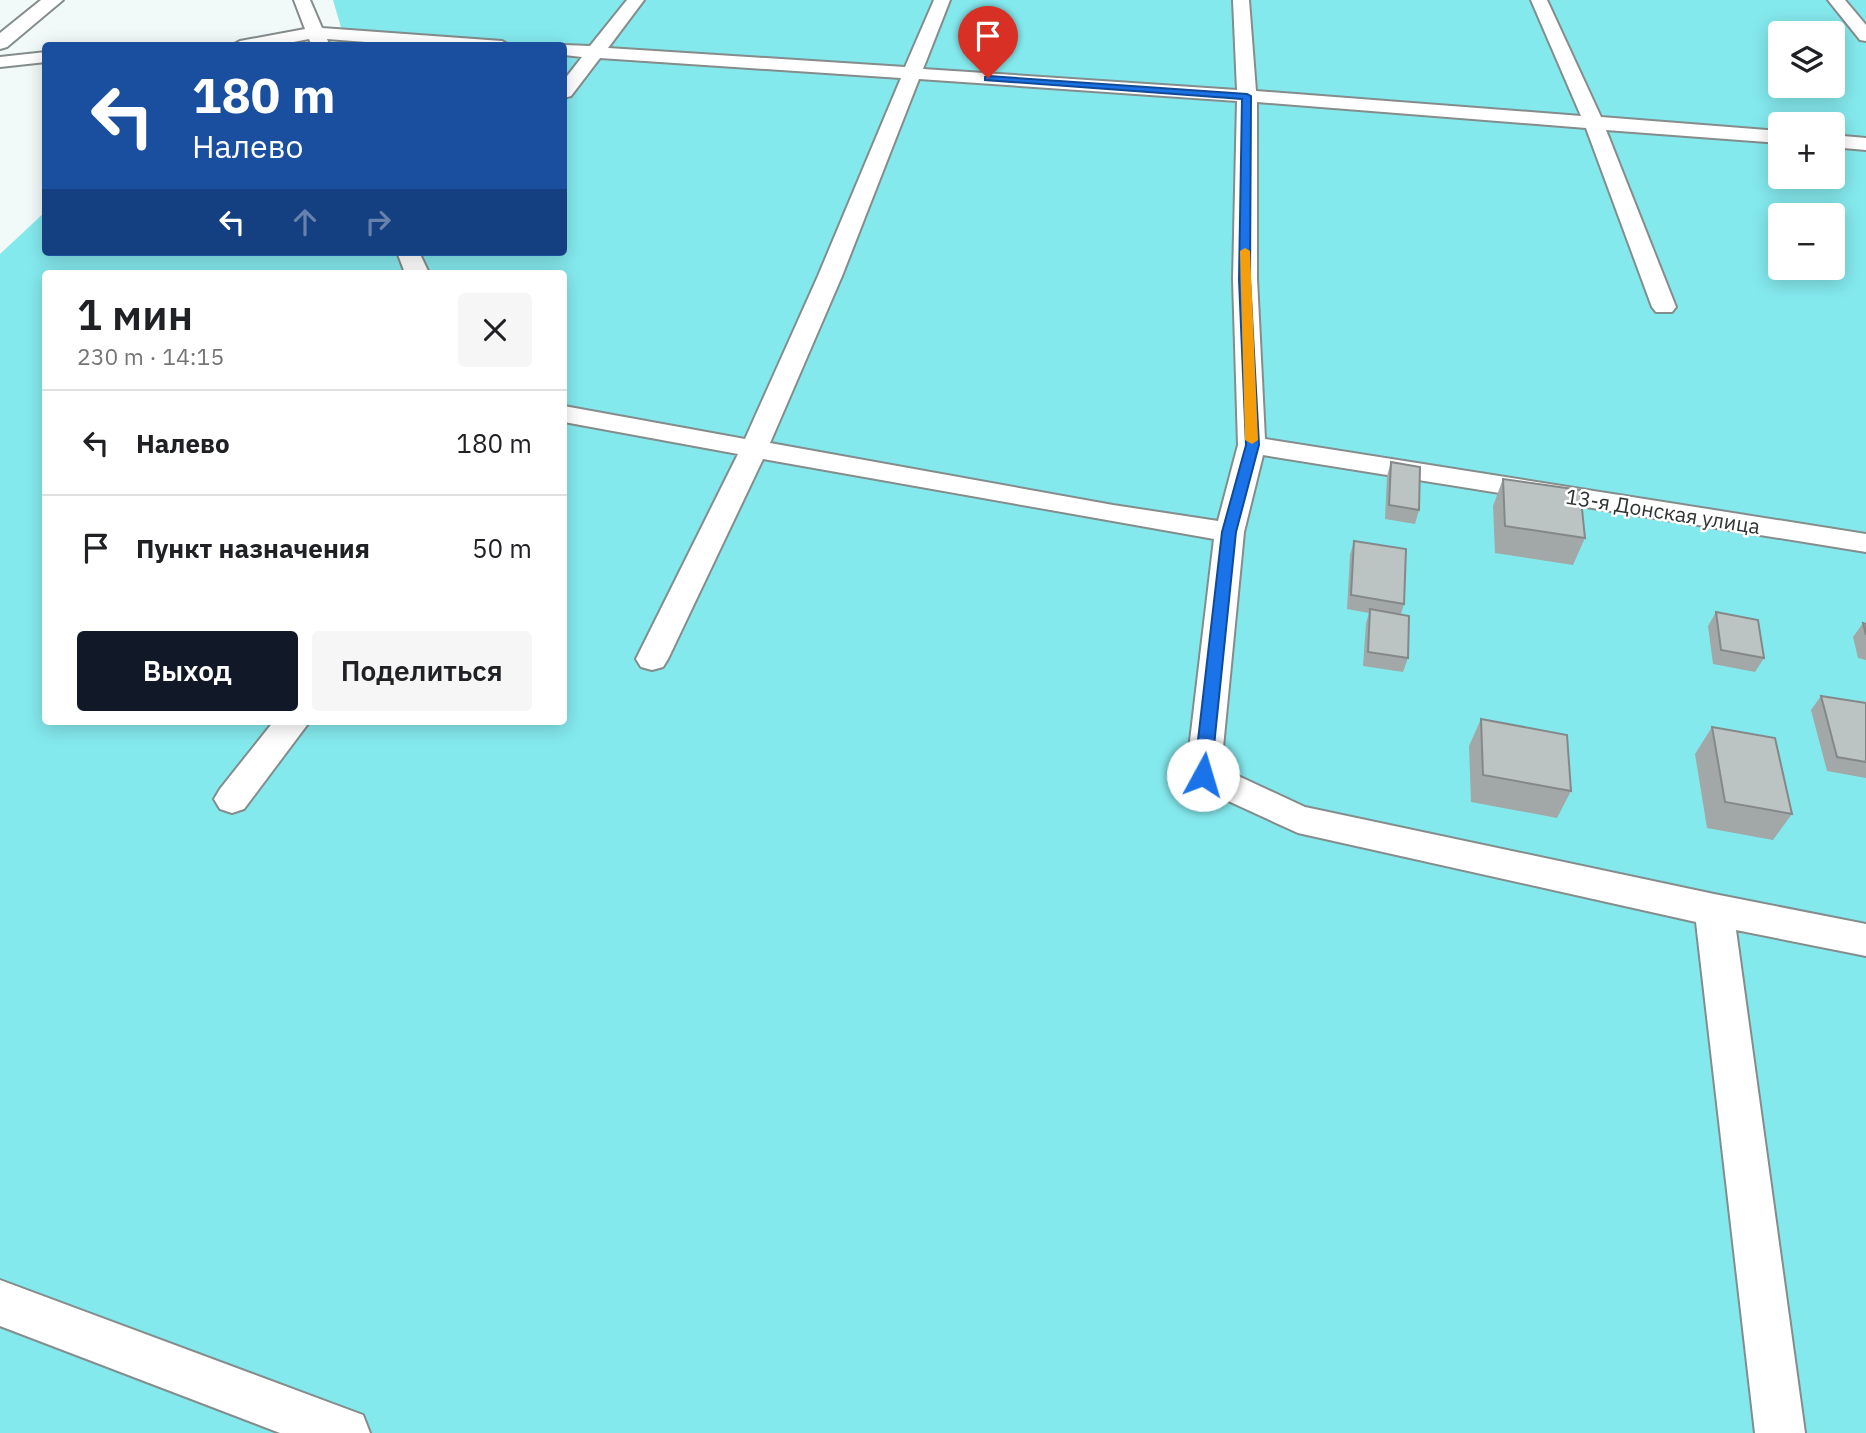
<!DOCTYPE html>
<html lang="ru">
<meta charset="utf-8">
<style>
body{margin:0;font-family:"IBM Plex Sans",sans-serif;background:#f6f6f6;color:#202124;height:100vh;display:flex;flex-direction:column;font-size:26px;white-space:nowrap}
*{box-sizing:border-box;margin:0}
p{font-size:23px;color:#757577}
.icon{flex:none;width:38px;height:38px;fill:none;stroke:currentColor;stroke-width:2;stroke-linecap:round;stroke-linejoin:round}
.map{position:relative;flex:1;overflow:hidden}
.drawer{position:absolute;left:42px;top:270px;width:525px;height:455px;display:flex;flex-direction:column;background:#fff;border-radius:7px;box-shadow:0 4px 18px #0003}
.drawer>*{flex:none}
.hud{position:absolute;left:42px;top:42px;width:525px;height:214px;border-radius:7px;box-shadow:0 4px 18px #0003;background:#1a4fa0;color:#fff;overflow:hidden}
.buttons{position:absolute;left:1768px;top:21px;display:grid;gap:14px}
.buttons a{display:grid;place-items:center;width:77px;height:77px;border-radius:7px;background:#fff;box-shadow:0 4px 18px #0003;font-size:35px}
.pin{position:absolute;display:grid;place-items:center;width:60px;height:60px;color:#fff;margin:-72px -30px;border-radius:50% 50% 50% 0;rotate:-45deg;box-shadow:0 0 7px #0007}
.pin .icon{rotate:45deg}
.me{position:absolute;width:77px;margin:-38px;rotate:6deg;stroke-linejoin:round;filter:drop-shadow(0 0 5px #0008)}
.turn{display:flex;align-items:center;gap:24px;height:147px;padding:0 35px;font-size:32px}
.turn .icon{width:91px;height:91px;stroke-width:2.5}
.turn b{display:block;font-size:49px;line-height:60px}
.lanes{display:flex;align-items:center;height:66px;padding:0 35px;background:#0003;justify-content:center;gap:35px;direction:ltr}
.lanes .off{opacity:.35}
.round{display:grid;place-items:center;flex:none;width:74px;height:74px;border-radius:7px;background:#f6f6f6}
.headline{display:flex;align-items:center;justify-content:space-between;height:119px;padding:0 35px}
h1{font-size:42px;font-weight:600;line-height:52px}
.primary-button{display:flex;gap:14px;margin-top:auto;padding:14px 35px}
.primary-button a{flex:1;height:80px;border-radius:7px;background:#111827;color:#fff;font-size:28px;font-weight:600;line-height:80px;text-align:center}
.primary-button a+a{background:#f6f6f6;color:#202124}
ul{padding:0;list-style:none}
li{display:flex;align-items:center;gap:21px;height:105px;padding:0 35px;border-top:2px solid #e0e0e0}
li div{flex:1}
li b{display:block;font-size:26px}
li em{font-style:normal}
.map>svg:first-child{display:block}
.green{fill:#84e9ed;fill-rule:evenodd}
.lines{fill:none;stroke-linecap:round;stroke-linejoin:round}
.lane-casing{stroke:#848c8c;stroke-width:4}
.primary-casing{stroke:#848c8c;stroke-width:4}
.lane{fill:#fff;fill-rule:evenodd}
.primary{fill:#fff;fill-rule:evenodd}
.wall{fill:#a2a8a8}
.building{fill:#bcc3c3;stroke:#848888;stroke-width:2}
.route{fill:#1a73e8;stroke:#114b97;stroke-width:2}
.slow{fill:#f59e0b}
.labels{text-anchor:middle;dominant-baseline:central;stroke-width:5;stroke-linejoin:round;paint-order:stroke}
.street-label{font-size:21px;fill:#313434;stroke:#fff}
</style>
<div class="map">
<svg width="1866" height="1433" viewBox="0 0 1866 1433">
<rect width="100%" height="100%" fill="#f1f9f9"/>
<path class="green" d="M333 0H1866V1433H0V254L45 212 46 252H564V46L315 45 345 41ZM1780 33H1832V86H1780ZM1780 124H1832V177H1780ZM1780 215H1832V268H1780ZM46 273H564V721H46Z"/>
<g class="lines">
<g class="lane-casing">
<path id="lane" d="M294 0H310L322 28 502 41 511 46H417L327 39 330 46H312L309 39 273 46H231L240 41 305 29Z
M627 0H644L608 48 905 67 934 0H950L923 69 1237 90 1233 0H1249L1256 91 1581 116 1531 0H1547L1601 117 1780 131V143L1606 130 1676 307 1672 312H1656L1652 307 1586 128 1257 102V279L1265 439 1866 534V552L1263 455 1244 532 1221 768 1305 807 1714 894 1866 924V956L1736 930 1805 1433H1755L1696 922 1298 833 1191 784 1186 775 1214 539 763 459 668 659 663 667 652 670 641 667 636 659 738 454 564 422V406L745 439 818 276 901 78 600 58 571 96 564 98V80L582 57 564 55V46H560L564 45 590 46ZM919 79 1237 101 1233 279 1238 445 1218 521 1113 505 770 443 842 276Z
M1828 0H1845L1866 25V41L1860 40Z
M46 52V62L0 67V57Z
M1832 135 1866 138V150L1832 147Z
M397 252H419L429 273H405Z
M274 721H310L244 809 232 813 220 809 214 799 220 789Z
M0 1280 363 1415 370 1433H280L0 1326Z"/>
</g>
<g class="primary-casing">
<path id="primary" d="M41 0H63L7 47 0 49V33Z"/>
</g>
<use href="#lane" class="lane"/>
<use href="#primary" class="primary"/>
</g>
<path class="wall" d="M1391 462 1419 510 1415 524 1385 519 1387 476Z
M1503 479 1585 538 1573 565 1495 553 1493 506Z
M1354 541 1404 604 1401 614 1408 658 1403 672 1363 666 1366 623 1369 613 1347 609 1350 555Z
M1716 612 1764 658 1755 672 1713 664 1708 626Z
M1863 623 1866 624V660L1858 658 1853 637Z
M1821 696 1866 703V778L1827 771 1811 710Z
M1481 719 1571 791 1557 818 1471 802 1469 746Z
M1712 727 1792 814 1773 840 1707 828 1695 754Z"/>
<path class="building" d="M1391 462 1420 467 1419 510 1389 505Z
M1503 479 1580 490 1585 538 1505 526Z
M1354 541 1406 549 1404 604 1351 595Z
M1370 609 1409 616 1408 658 1368 652Z
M1716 612 1758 620 1764 658 1721 650Z
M1863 623 1866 624V635Z
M1821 696 1866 703V762L1837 757Z
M1481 719 1567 735 1571 791 1483 775Z
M1712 727 1775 738 1792 814 1725 802Z"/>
<path class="route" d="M988 76 1247 94 1251 96 1250 279 1259 445 1236 532 1211 775 1203 782 1194 775 1222 532 1246 445 1239 279 1242 99 985 80V77Z"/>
<path class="slow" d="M1245 248 1250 251 1258 440 1252 444 1245 440 1240 251Z"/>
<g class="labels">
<g class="street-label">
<text transform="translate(1663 511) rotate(9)">13-я Донская улица</text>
</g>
</g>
</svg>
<div class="buttons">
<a><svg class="icon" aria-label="layers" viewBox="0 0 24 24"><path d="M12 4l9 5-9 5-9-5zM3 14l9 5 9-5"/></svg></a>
<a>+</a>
<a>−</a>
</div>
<div class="pin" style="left:988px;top:78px;background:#d93025"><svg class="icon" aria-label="arrive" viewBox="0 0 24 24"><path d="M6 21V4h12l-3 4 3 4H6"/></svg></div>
<svg class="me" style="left:1203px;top:775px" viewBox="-20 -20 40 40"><circle r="19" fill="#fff"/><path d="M0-13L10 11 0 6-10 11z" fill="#1a73e8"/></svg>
<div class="hud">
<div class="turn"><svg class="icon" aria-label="left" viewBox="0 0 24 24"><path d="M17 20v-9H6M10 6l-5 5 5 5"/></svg><div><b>180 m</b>Налево</div></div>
<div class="lanes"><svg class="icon" aria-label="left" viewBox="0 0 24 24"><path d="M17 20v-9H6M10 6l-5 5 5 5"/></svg><svg class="icon off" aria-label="ahead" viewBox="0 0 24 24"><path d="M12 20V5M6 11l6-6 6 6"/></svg><svg class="icon off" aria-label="right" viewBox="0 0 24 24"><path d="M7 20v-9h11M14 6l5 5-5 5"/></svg></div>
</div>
<section class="drawer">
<div class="headline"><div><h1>1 мин</h1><p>230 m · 14:15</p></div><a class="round"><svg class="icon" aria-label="close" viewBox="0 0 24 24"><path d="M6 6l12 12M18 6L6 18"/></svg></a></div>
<ul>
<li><svg class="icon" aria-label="left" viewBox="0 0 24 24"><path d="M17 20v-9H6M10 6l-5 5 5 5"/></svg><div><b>Налево</b></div><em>180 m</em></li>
<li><svg class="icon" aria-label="arrive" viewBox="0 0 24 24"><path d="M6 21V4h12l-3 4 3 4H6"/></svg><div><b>Пункт назначения</b></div><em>50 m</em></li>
</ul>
<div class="primary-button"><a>Выход</a><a>Поделиться</a></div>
</section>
</div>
